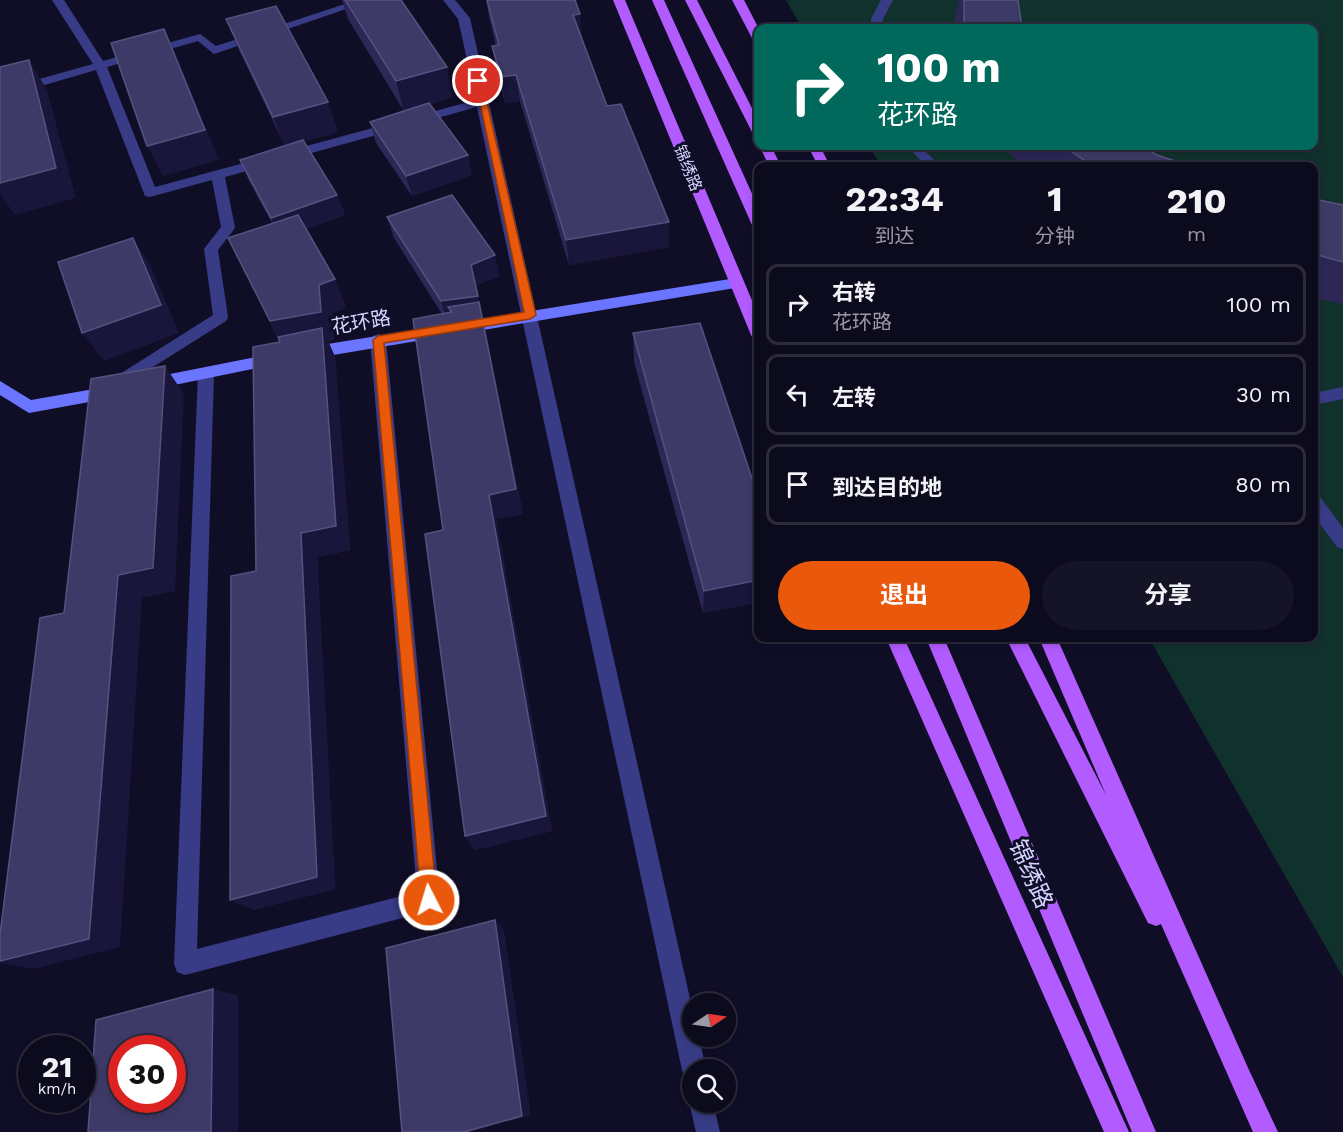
<!DOCTYPE html>
<html lang="zh">
<meta charset="utf-8">
<style>
body{margin:0;font-family:"Work Sans","Noto Sans SC",sans-serif;background:#151326;color:#f1f3f6;height:100vh;display:flex;flex-direction:column;font-size:22px;white-space:nowrap}
*{box-sizing:border-box;margin:0}
p{font-size:20px;color:#9a9aa4}
.icon{flex:none;width:33px;height:33px;fill:none;stroke:currentColor;stroke-width:2;stroke-linecap:round;stroke-linejoin:round}
.map{position:relative;flex:1;overflow:hidden}
.drawer{position:absolute;left:754px;top:162px;width:564px;height:480px;display:flex;flex-direction:column;background:#0c0a1d;border-radius:12px;box-shadow:0 3px 9px #0003,0 0 0 2px #2c2b3b}
.drawer>*{flex:none}
.guide{position:absolute;left:754px;top:24px;width:564px;height:126px;border-radius:12px;box-shadow:0 3px 9px #0003,0 0 0 2px #2c2b3b;background:#00695c;color:#fff;overflow:hidden}
.needle{width:39px;rotate:77deg}
.fabs{position:absolute;left:682px;top:993px;display:grid;gap:12px}
.fabs a{display:grid;place-items:center;width:54px;height:54px;border-radius:50%;background:#0c0a1d;box-shadow:0 3px 9px #0003,0 0 0 2px #2c2b3b;font-size:30px}
.speed{position:absolute;left:18px;top:1035px;display:flex;gap:12px;font-size:30px;font-weight:700;text-align:center}
.speed>*{display:grid;place-content:center;width:78px;height:78px;border-radius:50%;background:#0c0a1d;box-shadow:0 3px 9px #0003,0 0 0 2px #2c2b3b;line-height:1}
.speed small{font-size:15px;font-weight:400}
.speed .limit{border:9px solid #d22;background:#fff;color:#111}
.pin{position:absolute;display:grid;place-items:center;width:51px;height:51px;color:#fff;margin:-26px;border:3px solid #fff;border-radius:50%;box-shadow:0 2px 6px #0007}
.me{position:absolute;width:66px;margin:-33px;rotate:355deg;stroke-linejoin:round;filter:drop-shadow(0 0 4px #0008)}
.turn{display:flex;align-items:center;gap:21px;height:126px;padding:0 24px;font-size:27px}
.turn .icon{width:78px;height:78px;stroke-width:2.5}
.turn b{display:block;font-size:42px;line-height:51px}
.eta{display:flex;justify-content:space-evenly;align-items:center;height:102px;text-align:center}
.eta b{font-size:36px;font-weight:700;line-height:42px}
.button{display:flex;gap:12px;margin-top:auto;padding:12px 24px}
.button a{flex:1;height:69px;border-radius:36px;background:#ea580c;color:#fff;font-size:24px;font-weight:700;line-height:69px;text-align:center}
.button a+a{background:#151326;color:#f1f3f6}
ul{padding:0;list-style:none}
li{display:flex;align-items:center;gap:18px;height:81px;margin:0 12px 9px;padding:0 12px;border:3px solid #2c2b3b;border-radius:12px}
li div{flex:1}
li b{display:block;font-size:22px}
li em{font-style:normal}
.map>svg:first-child{display:block}
.green{fill:#11312d}
.lines{fill:none;stroke-linecap:round;stroke-linejoin:round}
.lane{fill:#383c87;fill-rule:evenodd}
.street{fill:#383c87;fill-rule:evenodd}
.secondary{fill:#6b75ff;fill-rule:evenodd}
.primary{fill:#b25bff;fill-rule:evenodd}
.wall{fill:#2c2755}
.shaded-wall{fill:#19153b}
.building{fill:#3e3a67;stroke:#56527f;stroke-width:1.5;fill-rule:evenodd}
.route{fill:#ea580c;stroke:#983908;stroke-width:1.5}
.labels{text-anchor:middle;dominant-baseline:central;stroke-width:6;stroke-linejoin:round;paint-order:stroke}
.far-street-label{font-size:16px;fill:#d5d4ff;stroke:#100e27}
.street-label{font-size:20px;fill:#d5d4ff;stroke:#100e27}
.near-street-label{font-size:24px;fill:#d5d4ff;stroke:#100e27}
</style>
<div class="map">
<svg width="1343" height="1132" viewBox="0 0 1343 1132">
<rect width="100%" height="100%" fill="#100e27"/>
<path class="green" d="M786 0H1343V977L1149 638H1314V166H881L869 146H1314V28H802Z"/>
<g class="lines">
<path class="lane" d="M881 0H893L883 19 882 28H872L871 19Z
M907 146H920L940 166H926Z
M1343 387V399L1314 405V393Z
M1314 495 1320 497 1343 528V549L1337 547 1314 516Z"/>
<path class="street" d="M52 0H64L103 61 200 34 216 46 342 5H350L352 7 214 54 198 41 107 67 155 187 476 100 458 19 443 0H455L470 18 693 1012V1036H699L706 1070H693V1082L685 1079 682 1070 477 107 225 177 235 228 218 250 228 317 226 321 118 389 112 387 110 383 112 379 213 315 204 249 221 227 212 180 150 197 145 196 96 70 0 98V90L93 64Z
M378 334 383 336 386 340 440 900 437 908 429 911 185 975 177 972 174 964 198 373 200 369H212L214 373 197 949 417 892 370 340 373 336Z
M692 1093 693 1102H713L720 1132H696L689 1102Z"/>
<path class="secondary" d="M736 278 743 283 741 287 309 359 304 357 301 353 304 349 309 347Z
M276 353 281 355 284 359 281 363 150 390 144 388 142 384 144 380 150 378Z
M0 381 31 400 111 386 117 388 119 392 117 396 111 398 29 413 0 395Z"/>
<path class="primary" d="M613 0H625L759 317V340L754 339 751 335Z
M652 0H664L759 209V230L752 225Z
M685 0H697L759 122V138L753 134Z
M732 0H744L759 29V43L753 40Z
M759 145 771 146 781 166H769Z
M808 146H820L830 166H818Z
M886 638H904L1129 1132H1104Z
M926 638H944L1156 1132H1132Z
M1006 638H1025L1106 795 1039 638H1057L1249 1070 1278 1132H1253L1161 924 1156 926 1148 923Z"/>
</g>
<path class="wall" d="M342 0H401L453 97 430 104 472 175 412 196 376 143 370 122 404 111 348 19Z
M486 0H575L582 39 607 106 669 222V247L569 265 520 101 505 103 497 72 492 46H496L489 17Z
M959 0H1018L1022 28H955V16Z
M226 19 338 132 304 141 337 195 345 215 306 229 335 279 346 308 332 313 334 340 328 341 335 357 350 550 317 557 335 889 253 910 256 571 280 342 228 238 272 223 249 181 240 160 285 146 238 48Z
M1003 146H1142L1157 155 1190 166H1025L1014 158Z
M1314 199 1343 205V304L1314 298Z
M387 217 500 276 476 285 523 514 496 519 552 831 475 850 465 836 443 530 442 314 394 238Z
M633 333 759 499V602L703 613 634 362Z"/>
<path class="shaded-wall" d="M580 14 582 40 573 15Z
M164 29 178 59 219 160 163 176 147 146Z
M29 60 47 90 76 198 15 215 0 194V183Z
M447 67 453 97 404 111 396 81Z
M516 75 520 101 505 103 501 77Z
M328 102 338 132 285 147 273 117Z
M468 155 472 175 412 196 406 176Z
M337 195 345 215 280 238 271 218Z
M669 222V247L569 265 566 240Z
M133 238 151 267 179 333 104 361 82 333Z
M495 255 500 276 476 285 523 514 496 519 552 831 475 850 465 836 546 816 489 495 516 489 481 316 454 320 452 312 448 307 452 320 447 321 441 301 478 296 471 265Z
M335 279 346 308 332 313 334 340 328 341 335 357 350 550 317 557 335 889 253 910 230 900 284 350 270 321 319 285Z
M165 366 184 394 175 591 142 598 120 947 33 969 0 963 118 575Z
M759 580V602L703 613 704 591Z
M495 920 504 930 531 1115 470 1132H464Z
M213 989 238 995V1132H211Z"/>
<path class="building" d="M345 0H401L447 67 396 81Z
M487 0H575L580 14 573 15 607 106 621 104 669 222 566 240 516 75 501 77 492 46 499 45Z
M964 0H1018L1022 28H964Z
M276 6 328 102 273 117 226 19Z
M164 29 205 130 147 146 111 43Z
M29 60 56 168 0 183V67Z
M429 103 468 155 406 176 370 122Z
M303 140 337 195 271 218 240 160Z
M1063 146H1142L1157 155 1190 166H1093Z
M452 195 495 255 471 265 478 296 441 301 387 217Z
M1314 199 1343 205V262L1314 254Z
M298 215 335 279 319 285 321 312 270 321 228 238Z
M133 238 161 305 82 333 58 262Z
M479 302 516 489 489 495 546 816 465 836 425 534 443 530 413 319 452 312 448 307Z
M700 323 759 499V580L704 591 633 333Z
M322 328 336 526 301 533 317 877 230 900 231 576 256 571 253 347 280 342 278 337Z
M165 366 153 568 118 575 89 939 0 961V934L40 618 64 613 91 379Z
M495 920 522 1116 464 1132H402L386 948Z
M213 989 211 1132H88L96 1020ZM122 1048H172V1100H122Z"/>
<path class="route" d="M475 79 482 81 536 315 530 319 384 343 437 900 435 906 429 909 423 906 421 900 373 340 378 336 524 312Z"/>
<g class="labels">
<g class="far-street-label">
<text transform="translate(688 168) rotate(68)">锦绣路</text>
</g>
<g class="street-label">
<text transform="translate(361 322) rotate(-10)">花环路</text>
</g>
<g class="near-street-label">
<text transform="translate(1031 874) rotate(66)">锦绣路</text>
</g>
</g>
</svg>
<div class="fabs">
<a><svg class="needle" viewBox="-14 -14 28 28"><path d="M0-13l5 13h-10z" fill="#e53935"/><path d="M0 13l5-13h-10z" fill="#9a9aa4"/></svg></a>
<a><svg class="icon" aria-label="search" viewBox="0 0 24 24"><circle cx="10" cy="10" r="6"/><path d="M15 15l6 6"/></svg></a>
</div>
<div class="speed"><div>21<small>km/h</small></div><div class="limit">30</div></div>
<div class="pin" style="left:478px;top:81px;background:#d93025"><svg class="icon" aria-label="arrive" viewBox="0 0 24 24"><path d="M6 21V4h12l-3 4 3 4H6"/></svg></div>
<svg class="me" style="left:429px;top:900px" viewBox="-20 -20 40 40"><circle r="17" fill="#ea580c" stroke="#fff" stroke-width="3"/><path d="M0-11L8 9 0 5-8 9z" fill="#fff"/></svg>
<div class="guide">
<div class="turn"><svg class="icon" aria-label="right" viewBox="0 0 24 24"><path d="M7 20v-9h11M14 6l5 5-5 5"/></svg><div><b>100 m</b>花环路</div></div>
</div>
<section class="drawer">
<div class="eta">
<div><b>22:34</b><p>到达</p></div>
<div><b>1</b><p>分钟</p></div>
<div><b>210</b><p>m</p></div>
</div>
<ul>
<li><svg class="icon" aria-label="right" viewBox="0 0 24 24"><path d="M7 20v-9h11M14 6l5 5-5 5"/></svg><div><b>右转</b><p>花环路</p></div><em>100 m</em></li>
<li><svg class="icon" aria-label="left" viewBox="0 0 24 24"><path d="M17 20v-9H6M10 6l-5 5 5 5"/></svg><div><b>左转</b></div><em>30 m</em></li>
<li><svg class="icon" aria-label="arrive" viewBox="0 0 24 24"><path d="M6 21V4h12l-3 4 3 4H6"/></svg><div><b>到达目的地</b></div><em>80 m</em></li>
</ul>
<div class="button"><a>退出</a><a>分享</a></div>
</section>
</div>
